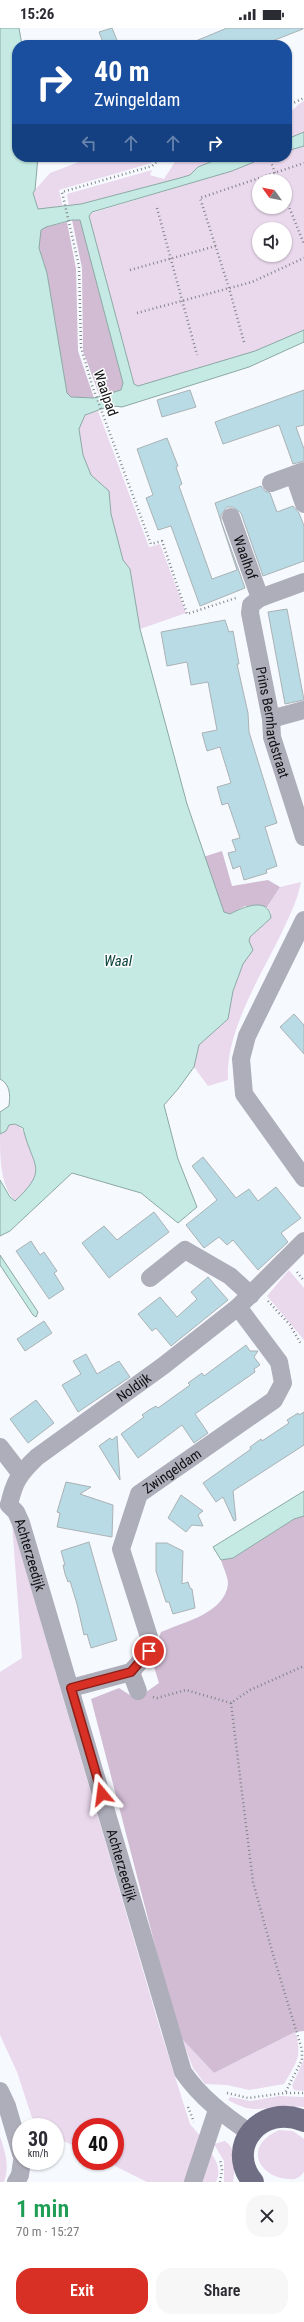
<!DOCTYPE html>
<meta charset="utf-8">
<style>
body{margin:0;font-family:"Roboto Condensed",sans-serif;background:#f7f7f7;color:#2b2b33;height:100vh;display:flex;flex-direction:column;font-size:15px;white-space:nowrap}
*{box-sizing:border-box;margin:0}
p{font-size:13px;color:#7c7c81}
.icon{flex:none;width:22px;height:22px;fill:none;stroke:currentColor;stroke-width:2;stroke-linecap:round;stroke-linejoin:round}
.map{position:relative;height:2154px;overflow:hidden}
.details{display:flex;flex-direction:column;background:#fff;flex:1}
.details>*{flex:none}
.top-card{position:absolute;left:12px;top:12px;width:280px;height:122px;border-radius:16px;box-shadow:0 1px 3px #0004;background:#1a4fa0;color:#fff;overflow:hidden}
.needle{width:26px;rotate:303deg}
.fabs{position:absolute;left:252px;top:146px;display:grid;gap:8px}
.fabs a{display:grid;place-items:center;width:40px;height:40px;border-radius:50%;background:#fff;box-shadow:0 1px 3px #0004;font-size:20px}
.speed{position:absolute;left:12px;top:2090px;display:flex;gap:8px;font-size:20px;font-weight:700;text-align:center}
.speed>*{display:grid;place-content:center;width:52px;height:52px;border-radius:50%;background:#fff;box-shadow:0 1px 3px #0004;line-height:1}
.speed small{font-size:10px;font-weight:400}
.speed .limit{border:6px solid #d22;background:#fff;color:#111}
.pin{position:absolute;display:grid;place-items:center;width:34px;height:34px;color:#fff;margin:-17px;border:2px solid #fff;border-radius:50%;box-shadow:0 1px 4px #0007}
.me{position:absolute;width:44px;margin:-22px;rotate:344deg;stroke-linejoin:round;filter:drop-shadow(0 0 3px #0008)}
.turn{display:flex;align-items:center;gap:14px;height:84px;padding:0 16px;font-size:18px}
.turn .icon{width:52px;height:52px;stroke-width:2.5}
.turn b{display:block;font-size:28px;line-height:34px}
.lanes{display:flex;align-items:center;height:38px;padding:0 16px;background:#0003;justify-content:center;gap:20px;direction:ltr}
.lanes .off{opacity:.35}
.round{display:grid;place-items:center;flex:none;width:42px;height:42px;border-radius:16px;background:#f7f7f7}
.overview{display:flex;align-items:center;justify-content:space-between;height:68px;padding:0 16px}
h1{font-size:24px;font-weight:600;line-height:30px;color:#1e9e55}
.action{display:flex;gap:8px;margin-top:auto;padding:8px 16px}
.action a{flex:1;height:46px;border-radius:16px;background:#d93025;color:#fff;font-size:16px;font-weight:600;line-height:46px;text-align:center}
.action a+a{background:#f7f7f7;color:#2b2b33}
.status{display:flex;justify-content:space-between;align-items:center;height:28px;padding:0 20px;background:#fff;direction:ltr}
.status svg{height:11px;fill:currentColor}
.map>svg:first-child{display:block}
.green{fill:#ead8ed;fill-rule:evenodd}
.forest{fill:#d1bcd4}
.water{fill:#c4eae3;stroke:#8da8a4;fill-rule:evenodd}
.building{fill:#b8dbe6;stroke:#abb2b4}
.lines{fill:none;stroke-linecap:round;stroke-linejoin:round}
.path{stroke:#828588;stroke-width:2.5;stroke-dasharray:1 3;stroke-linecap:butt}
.minor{stroke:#aeadba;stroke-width:18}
.major{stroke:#6f6e84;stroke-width:22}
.route-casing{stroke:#8d1f18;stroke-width:10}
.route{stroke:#d93025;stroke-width:7}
.labels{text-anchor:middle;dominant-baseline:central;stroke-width:3;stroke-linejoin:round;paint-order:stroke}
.street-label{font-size:14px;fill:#0e0f11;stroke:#fff}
.water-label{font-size:15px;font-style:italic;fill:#064039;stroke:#fff}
</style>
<div class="status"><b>15:26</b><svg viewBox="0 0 49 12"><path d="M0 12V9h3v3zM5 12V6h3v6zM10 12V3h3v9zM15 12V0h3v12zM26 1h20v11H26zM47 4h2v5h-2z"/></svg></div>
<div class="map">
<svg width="304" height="2154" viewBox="0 0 304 2154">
<rect width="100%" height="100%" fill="#f6faff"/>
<path class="green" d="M304 73V104L287 111V85C295 82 297 76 304 73Z
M304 118V302L255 323 138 359 134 356 89 188 92 185 232 143 254 134 255 129H287V123ZM259 153H285V179H259ZM259 201H285V227H259Z
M92 129H150L152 135 59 162 63 180 38 181 33 164 50 145Z
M178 129H223L198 139 190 147 180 150 69 179 67 166 152 142 150 147 164 151Z
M98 383 149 519 160 516 186 585 140 601 130 541 123 532 111 486 109 464 91 447 83 427 79 401 85 387Z
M301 854C298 871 290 887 283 902 262 946 225 1003 228 1052L208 1058 194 1039 199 1017 228 991 233 964 243 936 253 922 249 913 250 909 271 890V884L267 879 280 859Z
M15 1096C27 1099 38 1137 35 1149 34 1158 21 1167 15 1173 0 1157 0 1129 0 1106L6 1103 9 1097Z
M289 1242 304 1260V1312L267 1268Z
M12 1495 160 2001 190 2096 202 2110 188 2154H147L105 2133H115V2099H81V2121L55 2109V2099H35L17 2044 0 2007V1644L22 1630Z
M295 2004C303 2028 296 2035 284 2056L249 2062 227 2057 205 2056 193 2040 182 2011 214 2045Z
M304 2031V2063L294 2062 292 2058Z
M279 2068 304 2069V2079C295 2079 285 2077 276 2079 254 2082 248 2083 228 2072L230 2069 251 2073Z
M279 2102 293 2103 304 2111C304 2120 304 2134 304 2143 303 2147 299 2149 295 2151 262 2154 239 2120 279 2102Z
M0 2108C5 2124 10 2138 4 2154H0Z
M225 2113C238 2122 235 2140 233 2154H224V2133L214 2116Z
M209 2122C216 2132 222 2142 216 2154H197Z"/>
<path class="forest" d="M80 191 123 355 121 362 100 369 83 323 82 240 72 192Z
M67 194 76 241 78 323 94 370 71 369 67 365 47 245 39 220 41 202 46 199Z
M222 823 232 858 268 852 280 859 267 879 245 878 230 886 224 885 203 829Z
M304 1488V2003L295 2004 214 2045 182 2011 158 1929 91 1671 119 1660 136 1671 159 1655 151 1629 161 1604C184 1594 225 1585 228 1556 228 1549 223 1539 221 1532L233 1530 294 1491Z"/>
<path class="water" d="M0 0H19L22 17H17V129H38L35 162 33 165 38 181 81 176 180 150 190 147 198 139 223 129 256 130 254 134 232 143 92 184 89 188 134 356 138 358 255 323 304 302V314L249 339 122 379C108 376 98 383 85 387L79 401 83 427 91 447 109 463 111 486 123 532 130 541 140 601 187 776 224 884 230 886C243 879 269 868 271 890L250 909 249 913 253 922 243 936 233 963 228 991 199 1017 194 1039 178 1061 164 1077 178 1131 197 1179 178 1195 141 1165 72 1145 10 1203 0 1208V1152L10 1169 15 1173C50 1140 32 1139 23 1100L15 1096 9 1097 6 1103 0 1106V1084L9 1078C10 1068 11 1057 0 1051ZM72 192H80L123 355 121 362 94 370 71 369 67 365 47 245 39 220 41 202 46 199Z
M304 104V118L287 123V111Z
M0 1227 38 1284 36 1289 33 1287 0 1237Z
M304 1463V1488L294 1491 233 1530 221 1532 213 1519Z"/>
<path class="building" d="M112 0 119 17H104L99 4Z
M227 0H303V1L262 17H186Z
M190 362 196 379 162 389 157 372Z
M304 362V397L296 399 304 421V433L293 436 279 397 223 416 215 394Z
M167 410 178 438 176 439 182 456 179 458 212 551 237 542 215 475 261 458 265 463 270 465 277 484 293 478 299 485 304 498V533L263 548 241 485 233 479H227L221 487V493L245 560 200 578 171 498 158 502 146 470 153 467 137 421Z
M287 581 304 672 285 676 268 584Z
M225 592 229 604 233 603 239 636H237L248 685 249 704 277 795 265 799 277 838 266 842 267 845 244 852 240 838 233 841 228 825 236 823 232 812 240 810 228 775 222 777 217 759 231 755 220 719 207 723 202 705 217 702 208 654 191 657 187 634 167 638 161 604Z
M294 986 304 997V1026L280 999Z
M203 1129 236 1170 249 1161 258 1173 276 1159 301 1190 281 1205 288 1214 258 1242 233 1212 227 1217 219 1209 204 1220 186 1197 217 1172 192 1138Z
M154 1184 169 1204 109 1250 82 1215 104 1198 117 1212Z
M31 1213 40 1227 44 1224 57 1243 54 1245 64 1261 49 1271 16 1223Z
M208 1249 228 1272 171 1318 156 1300 152 1303 138 1286 160 1269 177 1289 197 1271 191 1264Z
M44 1293 52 1305 25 1323 17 1311Z
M246 1317 250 1323H258L254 1329 260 1337 254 1341 255 1344 195 1386 208 1405 194 1415 182 1397 138 1430 121 1406 144 1389 142 1387 149 1382 156 1378 158 1380 190 1357 188 1355 202 1345 204 1348Z
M86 1326 97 1346 119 1333 130 1349 78 1384 62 1357 81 1346 73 1333Z
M36 1372 54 1395 28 1415 10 1391Z
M304 1384V1417L233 1463 236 1492 234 1493 223 1469 216 1474 203 1455 251 1421 250 1419 261 1411 262 1413 289 1395 287 1392 298 1385 299 1387Z
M117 1408 120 1452 99 1418 110 1410 112 1412Z
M66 1454 91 1459 80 1466 113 1477 112 1509 57 1499 60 1485 57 1484Z
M181 1467 203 1483 198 1487 203 1498 192 1497 186 1504 168 1490Z
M89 1514 117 1612 91 1620 87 1606 84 1607 77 1576 70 1553 68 1554 65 1546 63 1537H65L61 1523Z
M156 1515H167L183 1523 182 1556 188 1554 190 1560 192 1561 195 1580 173 1586 169 1574H166L156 1543Z"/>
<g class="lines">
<path class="path" d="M287 78 304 70
M162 129 152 138 62 164 79 238 81 319 92 357 151 516 162 513 187 586 236 570
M269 129 278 153
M285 169 304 216
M157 180 197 327
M130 242 216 218
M137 285 252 254 304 230
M244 314 229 260 200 170 304 135
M297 1244 304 1253
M268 1273 290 1297 301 1316
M153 1669 157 1670 186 1662 231 1675 250 1662 304 1638
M231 1675 253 1854 272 1923 302 2022V2032L285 2065
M227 2065 248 2070 285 2065H304
M188 2079 194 2094
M220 2154 222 2142 220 2131"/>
<g class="minor">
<path d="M294 447 304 476"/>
<path d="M271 455 304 443"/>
<path id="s1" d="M231 489 260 570"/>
<path id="s2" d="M304 554 260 570 251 577 250 585 271 691 272 709 304 809"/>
<path d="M271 691 304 682"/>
<path d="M304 892 247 1008 241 1031 244 1066 304 1150"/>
<path d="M150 1250 185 1222 230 1248 251 1267"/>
<path d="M0 1419 20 1445"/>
<path id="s3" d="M9 1477 16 1484 21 1495 183 2044C201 2070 224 2087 250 2105"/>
<path id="s4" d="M9 1477C14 1454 19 1446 37 1429L163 1338 238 1279 304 1213"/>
<path id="s5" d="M131 1644 149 1623V1609L121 1521 139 1466 274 1372 283 1355 279 1334 238 1279"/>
<path d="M71 1660 131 1644 138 1663"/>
<path d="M0 2063 7 2078 21 2126"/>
<path d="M16 2154 20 2147 22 2133"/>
<path d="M193 2154 217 2082"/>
</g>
<path class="major" d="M253 2154C224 2118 262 2075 304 2093"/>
</g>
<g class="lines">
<g class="route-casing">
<path id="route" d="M102 1766 71 1660 131 1644 149 1623"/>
</g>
<use href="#route" class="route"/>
</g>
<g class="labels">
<g class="street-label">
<text transform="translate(106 365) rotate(71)">Waalpad</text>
<text stroke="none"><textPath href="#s1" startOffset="43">Waalhof</textPath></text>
<text stroke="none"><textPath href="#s2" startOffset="178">Prins Bernhardstraat</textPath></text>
<text stroke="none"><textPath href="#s4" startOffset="176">Noldijk</textPath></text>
<text stroke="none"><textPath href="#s5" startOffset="232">Zwingeldam</textPath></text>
<text stroke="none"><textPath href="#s3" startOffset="55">Achterzeedijk</textPath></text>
<text stroke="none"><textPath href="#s3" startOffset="379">Achterzeedijk</textPath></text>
</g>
<g class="water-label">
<text x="118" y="933">Waal</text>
</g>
</g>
</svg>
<div class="fabs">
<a><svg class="needle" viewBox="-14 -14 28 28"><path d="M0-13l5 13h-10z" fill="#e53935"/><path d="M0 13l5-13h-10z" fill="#7c7c81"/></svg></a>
<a><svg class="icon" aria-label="sound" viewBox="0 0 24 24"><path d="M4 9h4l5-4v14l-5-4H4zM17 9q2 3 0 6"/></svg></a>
</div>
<div class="speed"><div>30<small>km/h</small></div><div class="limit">40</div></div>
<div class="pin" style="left:149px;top:1623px;background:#d93025"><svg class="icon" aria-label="arrive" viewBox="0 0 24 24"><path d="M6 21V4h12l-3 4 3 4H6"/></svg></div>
<svg class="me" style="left:102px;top:1766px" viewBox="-20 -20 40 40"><path d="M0-17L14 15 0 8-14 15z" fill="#d93025" stroke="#fff" stroke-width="4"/></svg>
<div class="top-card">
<div class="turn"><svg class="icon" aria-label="right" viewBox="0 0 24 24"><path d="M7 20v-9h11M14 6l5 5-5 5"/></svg><div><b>40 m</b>Zwingeldam</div></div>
<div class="lanes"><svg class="icon off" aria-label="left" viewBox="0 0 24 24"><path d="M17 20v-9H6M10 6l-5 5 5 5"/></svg><svg class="icon off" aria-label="ahead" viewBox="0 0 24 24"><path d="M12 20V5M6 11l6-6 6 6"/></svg><svg class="icon off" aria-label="ahead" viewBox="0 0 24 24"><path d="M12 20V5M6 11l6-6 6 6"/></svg><svg class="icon" aria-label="right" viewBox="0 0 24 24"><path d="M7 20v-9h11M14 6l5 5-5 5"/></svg></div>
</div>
</div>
<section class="details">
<div class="overview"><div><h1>1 min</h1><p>70 m · 15:27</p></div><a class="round"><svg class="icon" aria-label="close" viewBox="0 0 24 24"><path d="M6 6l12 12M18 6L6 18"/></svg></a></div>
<div class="action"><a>Exit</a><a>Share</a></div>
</section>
